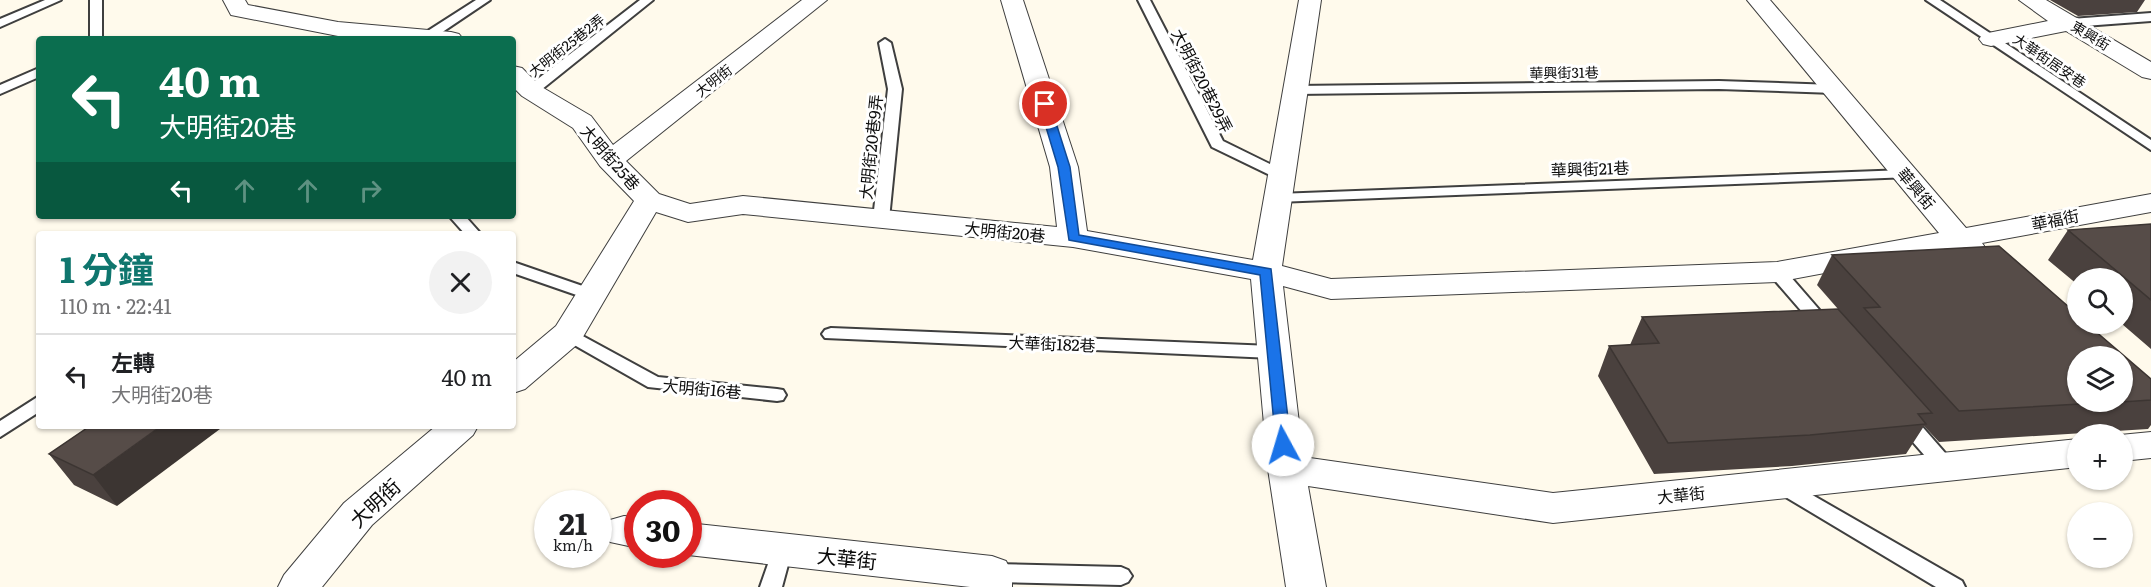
<!DOCTYPE html>
<html lang="zh-TW">
<meta charset="utf-8">
<style>
body{margin:0;font-family:Literata,"Noto Sans TC",serif;background:#f2f2f2;color:#202124;height:100vh;display:flex;flex-direction:column;font-size:22px;white-space:nowrap}
*{box-sizing:border-box;margin:0}
p{font-size:20px;color:#757577}
.icon{flex:none;width:33px;height:33px;fill:none;stroke:currentColor;stroke-width:2;stroke-linecap:round;stroke-linejoin:round}
.map{position:relative;flex:1;overflow:hidden}
.drawer{position:absolute;left:36px;top:231px;width:480px;height:198px;display:flex;flex-direction:column;background:#fff;border-radius:6px;box-shadow:0 2px 4px #0004}
.drawer>*{flex:none}
.banner{position:absolute;left:36px;top:36px;width:480px;height:183px;border-radius:6px;box-shadow:0 2px 4px #0004;background:#0b6e4f;color:#fff;overflow:hidden}
.fabs{position:absolute;left:2067px;top:268px;display:grid;gap:12px}
.fabs a{display:grid;place-items:center;width:66px;height:66px;border-radius:50%;background:#fff;box-shadow:0 2px 4px #0004;font-size:30px}
.speed{position:absolute;left:534px;top:490px;display:flex;gap:12px;font-size:30px;font-weight:700;text-align:center}
.speed>*{display:grid;place-content:center;width:78px;height:78px;border-radius:50%;background:#fff;box-shadow:0 2px 4px #0004;line-height:1}
.speed small{font-size:15px;font-weight:400}
.speed .limit{border:9px solid #d22;background:#fff;color:#111}
.pin{position:absolute;display:grid;place-items:center;width:51px;height:51px;color:#fff;margin:-26px;border:3px solid #fff;border-radius:50%;box-shadow:0 2px 6px #0007}
.me{position:absolute;width:66px;margin:-33px;rotate:354deg;stroke-linejoin:round;filter:drop-shadow(0 0 4px #0008)}
.turn{display:flex;align-items:center;gap:21px;height:126px;padding:0 24px;font-size:27px}
.turn .icon{width:78px;height:78px;stroke-width:2.5}
.turn b{display:block;font-size:42px;line-height:51px}
.lanes{display:flex;align-items:center;height:57px;padding:0 24px;background:#0003;justify-content:center;gap:30px;direction:ltr}
.lanes .off{opacity:.35}
.round{display:grid;place-items:center;flex:none;width:63px;height:63px;border-radius:32px;background:#f2f2f2}
.head{display:flex;align-items:center;justify-content:space-between;height:102px;padding:0 24px}
h1{font-size:36px;font-weight:700;line-height:45px;color:#0f766e}
ul{padding:0;list-style:none}
li{display:flex;align-items:center;gap:18px;height:84px;padding:0 24px;border-top:2px solid #e0e0e0}
li div{flex:1}
li b{display:block;font-size:22px}
li em{font-style:normal}
.map>svg:first-child{display:block}
.lines{fill:none;stroke-linecap:round;stroke-linejoin:round}
.lane-casing{stroke:#3f3f3f;stroke-width:4}
.street-casing{stroke:#3f3f3f;stroke-width:2}
.lane{fill:#fff;fill-rule:evenodd}
.street{fill:#fff;fill-rule:evenodd}
.wall{fill:#4a413e;fill-rule:evenodd}
.shaded-wall{fill:#3c3532}
.building{fill:#564c48;stroke:#3c3532;stroke-width:1.5}
.route{fill:#1a73e8;stroke:#114b97;stroke-width:1.5}
.labels{text-anchor:middle;dominant-baseline:central;stroke-width:6;stroke-linejoin:round;paint-order:stroke}
.far-street-label{font-size:14px;fill:#0c0c0c;stroke:#fff}
.street-label{font-size:16px;fill:#0c0c0c;stroke:#fff}
.near-street-label{font-size:20px;fill:#0c0c0c;stroke:#fff}
</style>
<div class="map">
<svg width="2151" height="587" viewBox="0 0 2151 587">
<rect width="100%" height="100%" fill="#fffaec"/>
<g class="lines">
<g class="lane-casing">
<path id="lane" d="M45 0H61L0 27V19Z
M90 0H102V39H90Z
M476 0H490L432 39H422L423 34Z
M640 0H653L536 94H526V88Z
M1138 0H1150L1223 141 1286 172 1288 175 1286 178H1276L1212 147Z
M1926 0H1940L2151 140V150Z
M2151 13V21L2071 27 2065 23 2071 19Z
M885 39 891 43 902 89 889 219 881 224 873 219 888 89 879 43Z
M39 68V77L0 94V85Z
M1719 81 1834 85 1841 89 1834 93 1719 89 1295 94 1288 90 1295 86Z
M1905 170 1910 171 1912 174 1910 177 1277 202 1270 198 1277 194Z
M449 216H465L481 234H465Z
M513 262 597 291 599 295 591 300 513 273Z
M1777 267 1783 268 1829 321 1832 325 1829 329H1817L1771 276 1769 272Z
M568 328 658 377 777 389 783 390 786 395 783 400 777 401 648 387 562 338 559 334Z
M831 328 1274 346 1283 352 1274 358 825 338 822 334 825 330Z
M39 396V412L0 437V421Z
M1905 413 1912 415 1953 462 1956 467 1953 472 1946 474 1939 472 1898 425 1896 420 1898 415Z
M1781 477 1962 581 1965 587H1936L1774 490 1771 485 1774 480Z
M782 542 789 544 792 550 782 587H760L775 544Z
M992 564 1121 567 1128 570 1132 576 1128 582 1121 585 992 582 985 579 981 573 985 567Z"/>
</g>
<g class="street-casing">
<path id="street" d="M223 0H245L248 5 338 22 451 32 459 34 463 39H372L338 36 231 15Z
M802 0H827L626 161 659 194 690 204 743 196 1057 227 1050 167 1001 0H1023L1078 167 1087 231 1253 260 1299 0H1321L1282 266 1331 279 1777 262 1939 233 1747 0H1770L1966 228 2151 194V212L1982 243 1987 250 1983 257C1969 260 1963 258 1953 249L1777 282 1331 299 1283 286 1303 457 1553 493 2078 439V467L1553 523 1308 486 1326 587H1286L1268 469 1251 279 1073 247 743 214 688 222 656 212 580 342 525 389 513 393V362L556 326 634 201 600 166 573 128 522 96 513 87V66L522 68 540 86 591 116 613 145Z
M2019 0H2046L2151 62V79L2142 77 2066 31 1991 46 1983 44 1979 39 1983 34 2048 21Z
M436 426H478L473 435 372 525 322 587H278L284 575 344 503Z
M2151 432V458L2122 461 2120 435Z
M624 516 638 517V548L610 542 605 531 610 520Z
M688 523 992 556 1006 561 1012 573V587H970L688 555Z"/>
</g>
<use href="#lane" class="lane"/>
<use href="#street" class="street"/>
</g>
<path class="wall" d="M2050 0H2145L2137 12 2078 16Z
M2151 224V349L2122 324V279H2078V285L2048 260 2068 230Z
M1999 246 2078 315V324H2087L2151 379V425L2148 429 1939 442 1924 426 1906 454 1792 466 1654 474 1598 376 1609 346 1630 345 1642 317 1838 309 1817 285 1832 255ZM2078 357H2122V402H2078Z
M90 426 117 506 74 485 49 454Z"/>
<path class="shaded-wall" d="M161 426H224L117 506 93 475Z"/>
<path class="building" d="M2151 224V300L2068 230Z
M1999 246 2078 315V324H2087L2151 379V400L2122 402V357H2078V402H2115L1959 411 1864 308 1880 307 1832 255Z
M1838 309 1932 413 1918 414 1926 424 1810 435 1668 443 1609 346 1659 343 1642 317Z
M90 426H161L93 475 49 454Z"/>
<path class="route" d="M1045 101 1050 104 1070 167 1079 235 1271 269 1291 445 1289 449H1278L1276 445 1260 275 1069 240 1058 167 1039 104Z"/>
<g class="labels">
<g class="far-street-label">
<text transform="translate(2091 35) rotate(31)">東興街</text>
<text transform="translate(566 45) rotate(-38)">大明街25巷2弄</text>
<text transform="translate(2050 60) rotate(34)">大華街居安巷</text>
<text transform="translate(1564 72) rotate(-1)">華興街31巷</text>
<text transform="translate(713 80) rotate(-38)">大明街</text>
</g>
<g class="street-label">
<text transform="translate(1203 80) rotate(63)">大明街20巷29弄</text>
<text transform="translate(870 147) rotate(-84)">大明街20巷9弄</text>
<text transform="translate(611 157) rotate(49)">大明街25巷</text>
<text transform="translate(1590 168) rotate(-2)">華興街21巷</text>
<text transform="translate(1917 188) rotate(50)">華興街</text>
<text transform="translate(2055 219) rotate(-11)">華福街</text>
<text transform="translate(1005 231) rotate(6)">大明街20巷</text>
<text transform="translate(1052 343) rotate(2)">大華街182巷</text>
<text transform="translate(702 388) rotate(5)">大明街16巷</text>
<text transform="translate(1681 494) rotate(-6)">大華街</text>
</g>
<g class="near-street-label">
<text transform="translate(374 502) rotate(-43)">大明街</text>
<text transform="translate(847 557) rotate(6)">大華街</text>
</g>
</g>
</svg>
<div class="fabs">
<a><svg class="icon" aria-label="search" viewBox="0 0 24 24"><circle cx="10" cy="10" r="6"/><path d="M15 15l6 6"/></svg></a>
<a><svg class="icon" aria-label="layers" viewBox="0 0 24 24"><path d="M12 4l9 5-9 5-9-5zM3 14l9 5 9-5"/></svg></a>
<a>+</a>
<a>−</a>
</div>
<div class="speed"><div>21<small>km/h</small></div><div class="limit">30</div></div>
<div class="pin" style="left:1045px;top:104px;background:#d93025"><svg class="icon" aria-label="arrive" viewBox="0 0 24 24"><path d="M6 21V4h12l-3 4 3 4H6"/></svg></div>
<svg class="me" style="left:1283px;top:445px" viewBox="-20 -20 40 40"><circle r="19" fill="#fff"/><path d="M0-13L10 11 0 6-10 11z" fill="#1a73e8"/></svg>
<div class="banner">
<div class="turn"><svg class="icon" aria-label="left" viewBox="0 0 24 24"><path d="M17 20v-9H6M10 6l-5 5 5 5"/></svg><div><b>40 m</b>大明街20巷</div></div>
<div class="lanes"><svg class="icon" aria-label="left" viewBox="0 0 24 24"><path d="M17 20v-9H6M10 6l-5 5 5 5"/></svg><svg class="icon off" aria-label="ahead" viewBox="0 0 24 24"><path d="M12 20V5M6 11l6-6 6 6"/></svg><svg class="icon off" aria-label="ahead" viewBox="0 0 24 24"><path d="M12 20V5M6 11l6-6 6 6"/></svg><svg class="icon off" aria-label="right" viewBox="0 0 24 24"><path d="M7 20v-9h11M14 6l5 5-5 5"/></svg></div>
</div>
<section class="drawer">
<div class="head"><div><h1>1 分鐘</h1><p>110 m · 22:41</p></div><a class="round"><svg class="icon" aria-label="close" viewBox="0 0 24 24"><path d="M6 6l12 12M18 6L6 18"/></svg></a></div>
<ul>
<li><svg class="icon" aria-label="left" viewBox="0 0 24 24"><path d="M17 20v-9H6M10 6l-5 5 5 5"/></svg><div><b>左轉</b><p>大明街20巷</p></div><em>40 m</em></li>
</ul>
</section>
</div>
